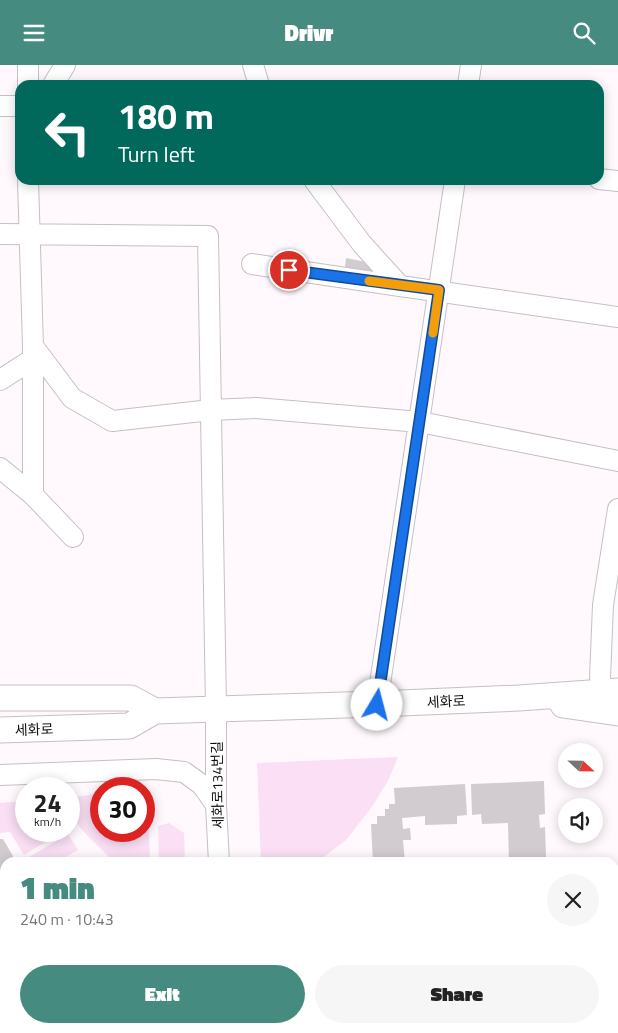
<!DOCTYPE html>
<meta charset="utf-8">
<style>
body{margin:0;font-family:"Titillium Web","Noto Sans KR",sans-serif;background:#f6f6f6;color:#222;height:100vh;display:flex;flex-direction:column;font-size:19px;white-space:nowrap}
*{box-sizing:border-box;margin:0}
p{font-size:16px;color:#767676}
.icon{flex:none;width:28px;height:28px;fill:none;stroke:currentColor;stroke-width:2;stroke-linecap:round;stroke-linejoin:round}
.map{position:relative;flex:1;overflow:hidden}
.panel{position:absolute;left:0px;top:792px;width:619px;height:176px;display:flex;flex-direction:column;background:#fff;border-radius:15px 15px 0 0;box-shadow:0 2px 12px #0003}
.panel>*{flex:none}
.banner{position:absolute;left:15px;top:15px;width:589px;height:105px;border-radius:15px;box-shadow:0 2px 12px #0003;background:#00695c;color:#fff;overflow:hidden}
.needle{width:32px;rotate:112deg}
.tools{position:absolute;left:558px;top:678px;display:grid;gap:10px}
.tools a{display:grid;place-items:center;width:45px;height:45px;border-radius:50%;background:#fff;box-shadow:0 2px 12px #0003;font-size:25px}
.speed{position:absolute;left:15px;top:712px;display:flex;gap:10px;font-size:25px;font-weight:700;text-align:center}
.speed>*{display:grid;place-content:center;width:65px;height:65px;border-radius:50%;background:#fff;box-shadow:0 2px 12px #0003;line-height:1}
.speed small{font-size:12px;font-weight:400}
.speed .limit{border:8px solid #d22;background:#fff;color:#111}
.pin{position:absolute;display:grid;place-items:center;width:42px;height:42px;color:#fff;margin:-21px;border:2px solid #fff;border-radius:50%;box-shadow:0 1px 5px #0007}
.me{position:absolute;width:55px;margin:-28px;rotate:8deg;stroke-linejoin:round;filter:drop-shadow(0 0 4px #0008)}
.turn{display:flex;align-items:center;gap:18px;height:105px;padding:0 20px;font-size:22px}
.turn .icon{width:65px;height:65px;stroke-width:2.5}
.turn b{display:block;font-size:35px;line-height:42px}
.round{display:grid;place-items:center;flex:none;width:52px;height:52px;border-radius:26px;background:#f6f6f6}
.head{display:flex;align-items:center;justify-content:space-between;height:85px;padding:0 20px}
h1{font-size:30px;font-weight:800;line-height:38px;color:#468b80}
.primary-button{display:flex;gap:10px;margin-top:auto;padding:10px 20px}
.primary-button a{flex:1;height:58px;border-radius:30px;background:#468b80;color:#fff;font-size:20px;font-weight:800;line-height:58px;text-align:center}
.primary-button a+a{background:#f6f6f6;color:#222}
header{display:flex;justify-content:space-between;align-items:center;height:65px;padding:0 20px;background:#468b80;color:#fff;font-size:22px;font-weight:800}
.map>svg:first-child{display:block}
.green{fill:#fadff5}
.building{fill:#d2cbd0}
.lines{fill:none;stroke-linecap:round;stroke-linejoin:round}
.minor-casing{stroke:#c6bfc4;stroke-width:22}
.major-casing{stroke:#c6bfc4;stroke-width:27}
.minor{stroke:#fff;stroke-width:20}
.major{stroke:#fff;stroke-width:25}
.route-casing{stroke:#114b97;stroke-width:12}
.route{stroke:#1a73e8;stroke-width:9}
.slow{stroke:#f59e0b;stroke-width:9}
.labels{text-anchor:middle;dominant-baseline:central;stroke-width:4;stroke-linejoin:round;paint-order:stroke}
.street-label{font-size:14px;fill:#120f11;stroke:#fff}
</style>
<header><svg class="icon" aria-label="menu" viewBox="0 0 24 24"><path d="M4 6h16M4 12h16M4 18h16"/></svg>Drivr<svg class="icon" aria-label="search" viewBox="0 0 24 24"><circle cx="10" cy="10" r="6"/><path d="M15 15l6 6"/></svg></header>
<div class="map">
<svg width="618" height="968" viewBox="0 0 618 968">
<rect width="100%" height="100%" fill="#fff9fe"/>
<path class="green" d="M398 692 388 716 371 743 346 775 317 797H261L257 698Z
M101 728V766H144V729L148 738 150 797H114L81 764 69 744V733Z
M26 736V766H63L24 790 10 767 0 768V738Z
M169 758 184 768 185 797H159L158 761Z
M68 769 78 785 57 797H28L26 794Z"/>
<path class="building" d="M346 193 371 198 372 215 344 211Z
M544 716 545 749 539 750 540 763 545 762 546 792H538L539 798H509L508 758 482 759 481 749 472 750 471 719Z
M465 719 467 750 457 751V759L425 760V751L402 753 403 764 410 763 411 775H403L405 798H373L371 759H377V751H385V744H389V739H395L394 723Z
M0 774H3L17 798H5V964H121L123 968H0Z"/>
<g class="lines">
<g class="minor-casing">
<path id="minor" d="M28 0V20
M253 0 259 20
M53 20 65 0
M468 20 471 0
M0 41H20
M599 114 618 116
M28 115 33 281V430
M314 115 362 179 400 221 618 252
M0 169 208 171 216 643V740L219 798
M252 199 400 221
M33 281 72 333 112 356 211 345 256 343 420 357 618 396
M0 315 33 294
M0 403 33 430 73 472
M600 613 603 540 618 444
M377 639 455 115
M0 710 156 704 184 707 202 720 216 740
M614 872H618
M192 964 193 968
M229 964V968
M404 964 405 968"/>
</g>
<g class="major-casing">
<path id="major" d="M0 633H131L155 646
M563 640 618 648
M0 665 129 661 155 646 377 639 519 633 618 626"/>
</g>
<use href="#minor" class="minor"/>
<use href="#major" class="major"/>
</g>
<g class="lines">
<g class="route-casing">
<path id="route" d="M289 205 439 225 377 640"/>
</g>
<use href="#route" class="route"/>
<path class="slow" d="M369 216 439 225 433 268"/>
</g>
<g class="labels">
<g class="street-label">
<text transform="translate(446 636) rotate(-3)">세화로</text>
<text transform="translate(34 664) rotate(-2)">세화로</text>
<text transform="translate(217 720) rotate(-91)">세화로134번길</text>
</g>
</g>
</svg>
<div class="tools">
<a><svg class="needle" viewBox="-14 -14 28 28"><path d="M0-13l5 13h-10z" fill="#e53935"/><path d="M0 13l5-13h-10z" fill="#767676"/></svg></a>
<a><svg class="icon" aria-label="sound" viewBox="0 0 24 24"><path d="M4 9h4l5-4v14l-5-4H4zM17 9q2 3 0 6"/></svg></a>
</div>
<div class="speed"><div>24<small>km/h</small></div><div class="limit">30</div></div>
<div class="pin" style="left:289px;top:205px;background:#d93025"><svg class="icon" aria-label="arrive" viewBox="0 0 24 24"><path d="M6 21V4h12l-3 4 3 4H6"/></svg></div>
<svg class="me" style="left:377px;top:640px" viewBox="-20 -20 40 40"><circle r="19" fill="#fff"/><path d="M0-13L10 11 0 6-10 11z" fill="#1a73e8"/></svg>
<div class="banner">
<div class="turn"><svg class="icon" aria-label="left" viewBox="0 0 24 24"><path d="M17 20v-9H6M10 6l-5 5 5 5"/></svg><div><b>180 m</b>Turn left</div></div>
</div>
<section class="panel">
<div class="head"><div><h1>1 min</h1><p>240 m · 10:43</p></div><a class="round"><svg class="icon" aria-label="close" viewBox="0 0 24 24"><path d="M6 6l12 12M18 6L6 18"/></svg></a></div>
<div class="primary-button"><a>Exit</a><a>Share</a></div>
</section>
</div>
